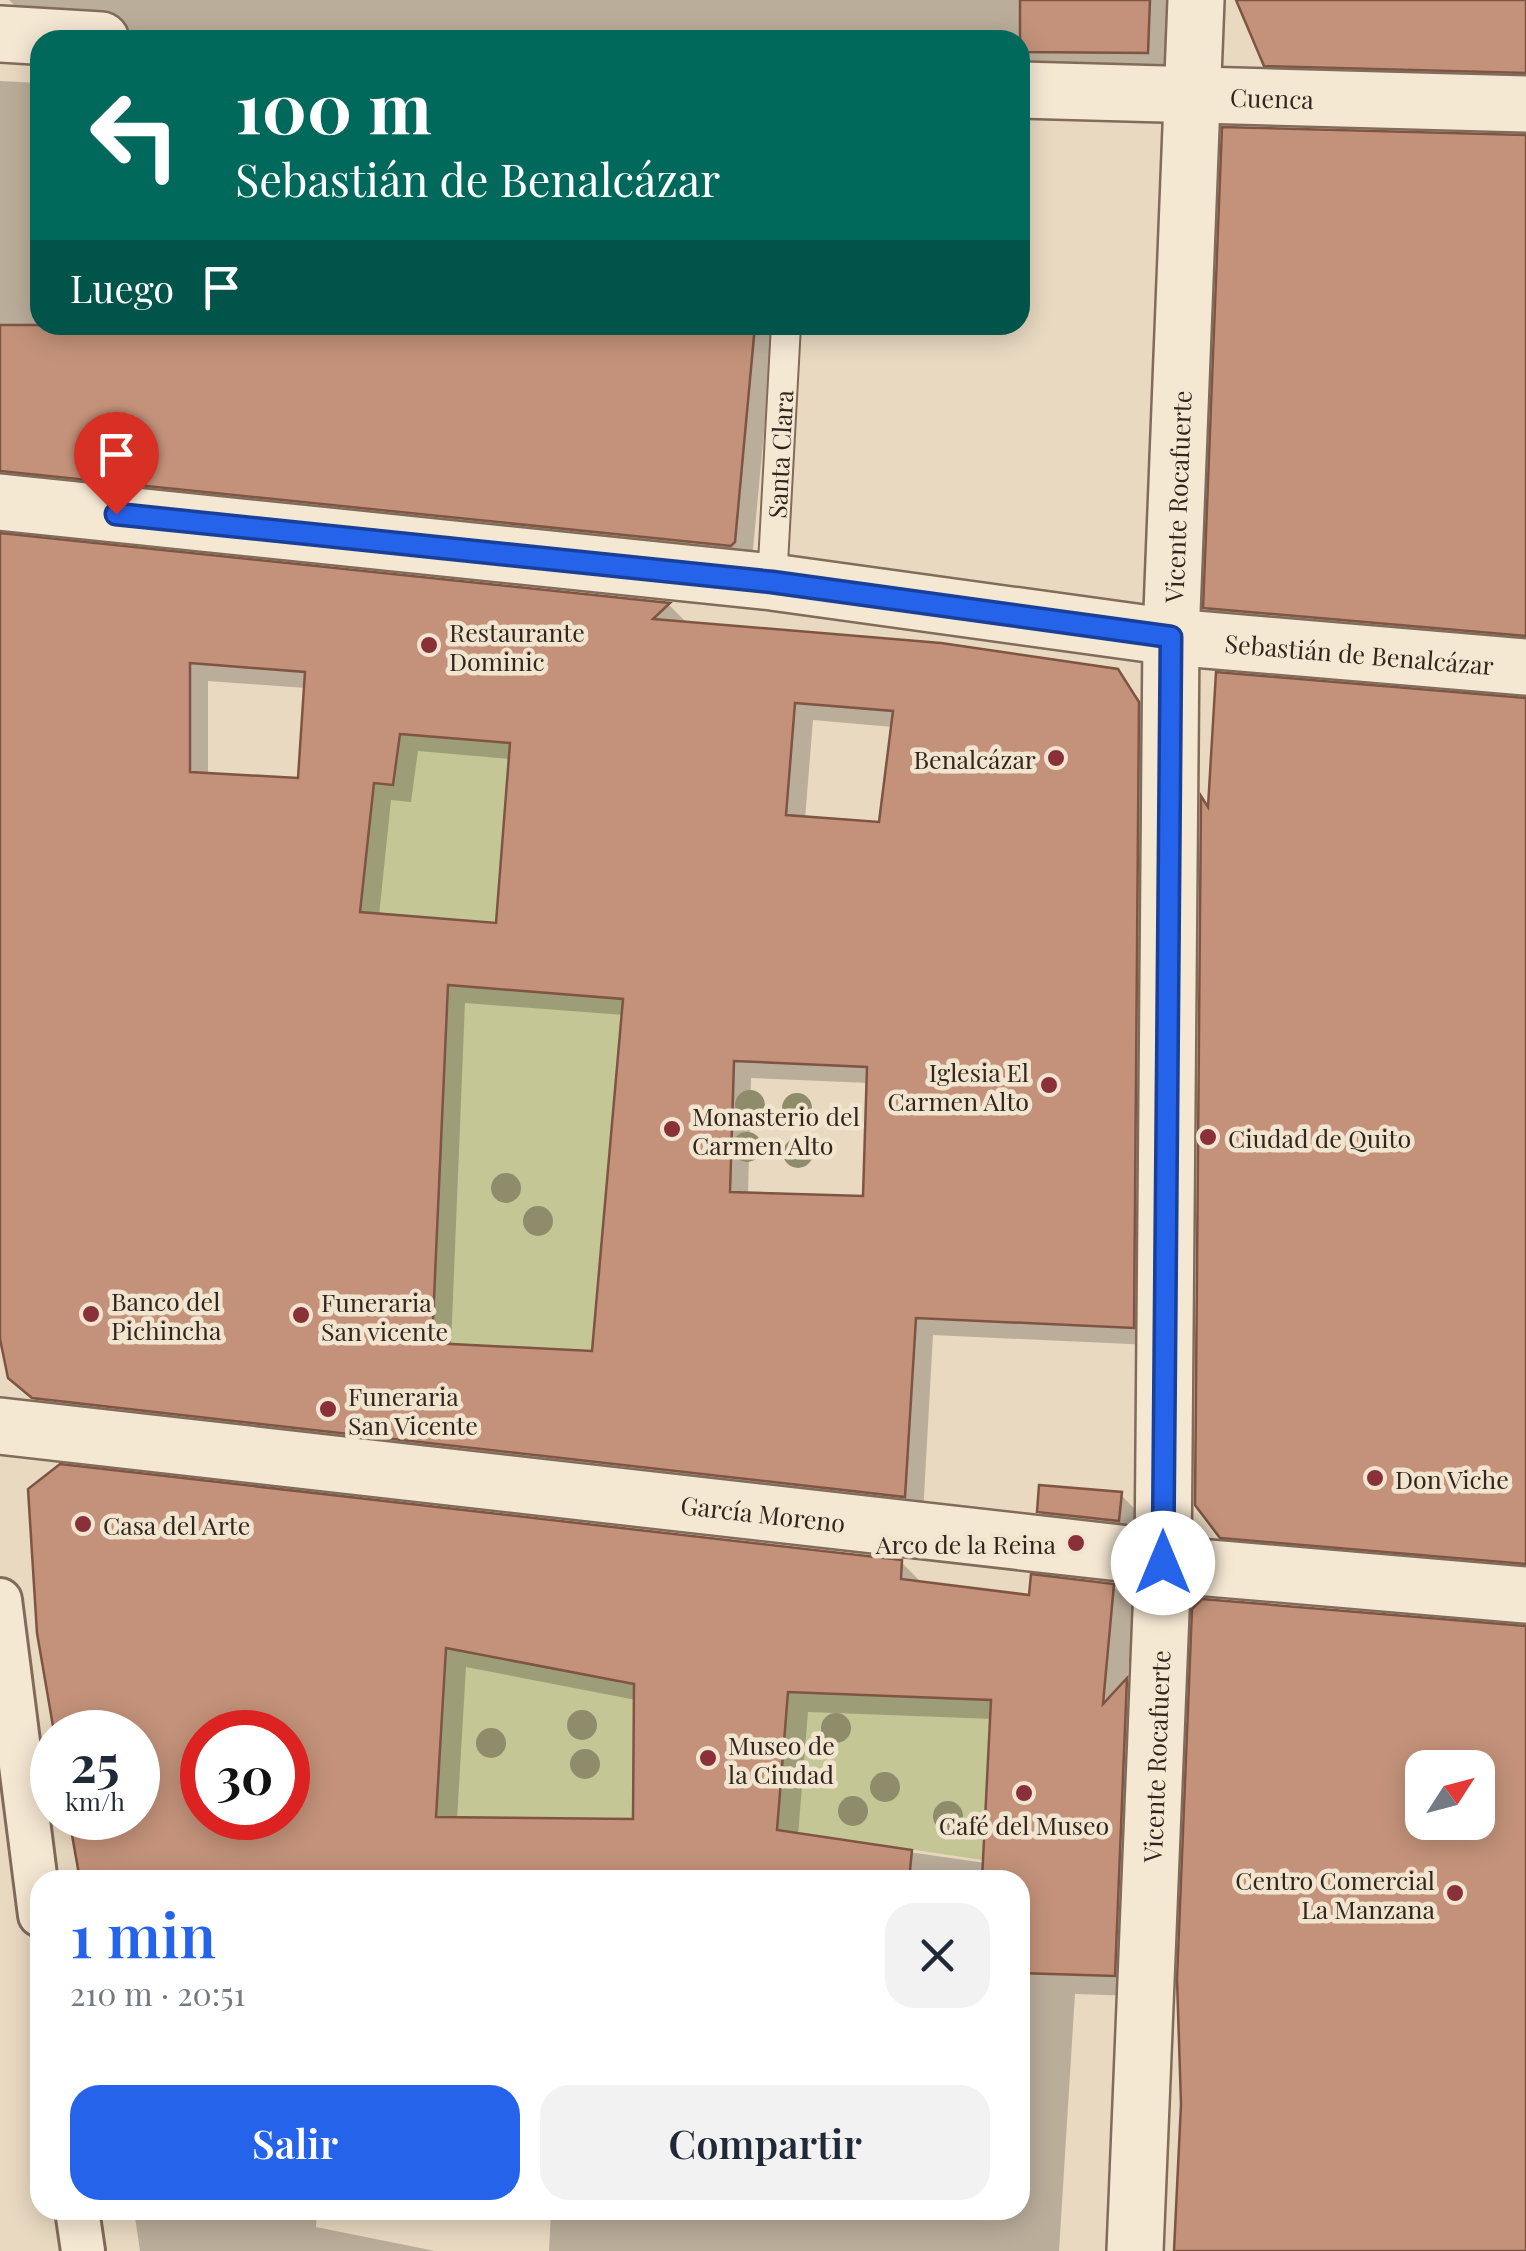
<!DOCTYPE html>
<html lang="es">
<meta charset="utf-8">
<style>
body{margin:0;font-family:"Playfair Display",serif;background:#f2f2f3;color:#1f2937;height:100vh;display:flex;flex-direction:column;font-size:38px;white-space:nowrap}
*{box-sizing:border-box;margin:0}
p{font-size:32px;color:#747a83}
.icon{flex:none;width:55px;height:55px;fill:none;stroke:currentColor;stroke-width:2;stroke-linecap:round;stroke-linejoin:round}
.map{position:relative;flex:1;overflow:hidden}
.side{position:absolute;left:30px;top:1870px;width:1000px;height:350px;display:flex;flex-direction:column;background:#fff;border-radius:30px;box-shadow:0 5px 25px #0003}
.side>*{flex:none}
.guide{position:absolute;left:30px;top:30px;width:1000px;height:305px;border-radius:30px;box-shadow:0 5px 25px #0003;background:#00695c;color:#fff;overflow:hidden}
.needle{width:65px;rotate:54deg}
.controls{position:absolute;left:1405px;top:1750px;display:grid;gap:20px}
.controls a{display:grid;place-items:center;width:90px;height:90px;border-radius:20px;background:#fff;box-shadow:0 5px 25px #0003;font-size:50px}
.speed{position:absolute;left:30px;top:1710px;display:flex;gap:20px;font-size:50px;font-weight:700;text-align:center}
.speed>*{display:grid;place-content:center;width:130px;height:130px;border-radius:50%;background:#fff;box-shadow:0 5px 25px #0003;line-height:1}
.speed small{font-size:25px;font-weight:400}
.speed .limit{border:15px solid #d22;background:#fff;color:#111}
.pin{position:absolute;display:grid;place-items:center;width:85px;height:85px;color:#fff;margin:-102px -42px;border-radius:50% 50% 50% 0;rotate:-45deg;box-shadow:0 0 10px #0007}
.pin .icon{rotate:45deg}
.me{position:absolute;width:110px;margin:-55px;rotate:0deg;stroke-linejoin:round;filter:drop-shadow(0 0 8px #0008)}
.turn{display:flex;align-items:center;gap:35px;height:210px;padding:0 40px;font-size:45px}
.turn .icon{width:130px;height:130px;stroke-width:2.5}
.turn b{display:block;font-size:70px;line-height:85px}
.then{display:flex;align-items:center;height:95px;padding:0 40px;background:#0003;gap:20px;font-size:38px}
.round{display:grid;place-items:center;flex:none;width:105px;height:105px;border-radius:30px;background:#f2f2f3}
.head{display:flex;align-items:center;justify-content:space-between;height:170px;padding:0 40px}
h1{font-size:60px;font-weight:600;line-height:75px;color:#2563eb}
.action{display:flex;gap:20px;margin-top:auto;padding:20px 40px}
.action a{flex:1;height:115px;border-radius:30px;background:#2563eb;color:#fff;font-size:40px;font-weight:600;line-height:115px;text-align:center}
.action a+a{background:#f2f2f3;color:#1f2937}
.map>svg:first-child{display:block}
.green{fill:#c5c696}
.shadow{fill:#0003;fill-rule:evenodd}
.building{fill:#c4927a;stroke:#7e5442;stroke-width:2.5;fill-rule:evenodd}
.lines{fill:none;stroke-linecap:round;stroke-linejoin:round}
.service-casing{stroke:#816b5a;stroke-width:32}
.pedestrian-casing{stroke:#816b5a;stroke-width:48}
.minor-casing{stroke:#816b5a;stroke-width:60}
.service{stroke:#f5e8d3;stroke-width:28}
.pedestrian{stroke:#f5e8d3;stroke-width:42}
.minor{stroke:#f5e8d3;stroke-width:55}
.tree{fill:#8f8c6c}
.route-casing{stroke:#184099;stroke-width:25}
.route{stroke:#2563eb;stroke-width:18}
.poi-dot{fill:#8a3039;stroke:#f1e5d0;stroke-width:4}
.labels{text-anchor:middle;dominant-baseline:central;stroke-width:9;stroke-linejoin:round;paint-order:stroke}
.street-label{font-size:25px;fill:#32251d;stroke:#f1e5d0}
.poi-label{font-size:25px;fill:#32251d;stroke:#f1e5d0;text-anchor:start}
</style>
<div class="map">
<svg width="1526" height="2251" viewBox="0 0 1526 2251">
<rect width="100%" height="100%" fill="#e9d9c1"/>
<path class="green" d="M400 734 510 743 496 923 431 918 427 960 356 955 374 783 393 785Z
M448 985 623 999 592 1351 432 1343Z
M446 1648 634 1684 633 1819 436 1817Z
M788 1692 991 1700 983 1860 777 1830Z"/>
<path class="shadow" d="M9 0H1168L1166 70 1020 69V40H134L132 30 31 21Z
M1249 0H1526V92L1287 85 1266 64Z
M0 81 40 83V325H774L752 560 0 497Z
M1526 138V654L1227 628 1206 607Z
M15 537 669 605 688 624 1117 671 1157 722 1151 1345 933 1335 923 1514 53 1416 10 1377 0 1324V551ZM208 681 306 688 300 781 208 776ZM813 720 893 727 881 825 805 819ZM418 751 511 759 498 926 379 916 391 800 411 802ZM465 1003 624 1015 595 1354 451 1347ZM751 1078 869 1083 865 1199 748 1195Z
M1526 700V1582L1244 1558 1222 1536 1210 809Z
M1121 1495 1136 1510 1134 1536 1055 1527 1039 1511Z
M901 1562 923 1584 1031 1597 1113 1586 1134 1607 1127 1682 1147 1702 1135 1996 1075 1994 1059 2251H549L551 2210H1020V1880H83L72 1818H138V1732H57L40 1634ZM466 1667 636 1700 635 1822 457 1820ZM808 1712 993 1719 985 1863 798 1836ZM202 1732H288V1818H202Z
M1526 1628V2251H1176L1183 2104 1180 1979ZM1422 1768H1478V1822H1422Z
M134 2210H317L316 2227 435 2251H140Z"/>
<path class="building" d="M1020 0H1150L1148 53 1020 52Z
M1236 0H1526V73L1264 66Z
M1222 127 1526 135V636L1203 608Z
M0 325H755L735 542 731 546 0 471Z
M0 533 670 603 653 619 941 643 1118 669 1139 702 1134 1328 916 1318 905 1497 32 1398 8 1378 0 1339ZM190 663 305 672 298 778 190 772ZM795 703 893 711 879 822 786 815ZM400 734 510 743 496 923 360 912 374 783 393 785ZM448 985 623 999 592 1351 432 1343ZM734 1061 867 1067 863 1196 730 1192Z
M1216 672 1526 698V1564L1220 1538 1195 1505 1201 796 1208 807Z
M60 1464 902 1560 901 1579 1029 1595 1031 1574 1114 1584 1103 1704 1127 1678 1115 1976 1020 1973V1880H982L991 1700 788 1692 777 1830 912 1850 909 1880H80L69 1818H138V1732H54L37 1633 28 1489ZM446 1648 634 1684 633 1819 436 1817ZM202 1732H288V1818H202Z
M1039 1485 1122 1492 1119 1521 1037 1512Z
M1202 1599 1526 1626V2251H1174L1181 2104 1177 1979 1192 1609ZM1422 1768H1478V1822H1422Z"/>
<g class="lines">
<g class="service-casing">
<g id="service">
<path id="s1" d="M772 582 786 325"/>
</g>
</g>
<g class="pedestrian-casing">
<path id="pedestrian" d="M0 1600 40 1915
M77 2210 83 2251"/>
</g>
<g class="minor-casing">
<g id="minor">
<path d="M0 34 101 40"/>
<path id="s2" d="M1020 90 1526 104"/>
<path id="s3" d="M0 502 772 582 1171 637 1526 667"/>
<path id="s4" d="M0 1426 1120 1553 1197 1567 1526 1595"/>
<path id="s5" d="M1135 2251 1163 1563 1171 637 1196 0"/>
</g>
</g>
<use href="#service" class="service"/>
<use href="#pedestrian" class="pedestrian"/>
<use href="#minor" class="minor"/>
</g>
<g class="tree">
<circle cx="750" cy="1105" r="15"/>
<circle cx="797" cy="1108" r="15"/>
<circle cx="747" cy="1147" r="15"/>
<circle cx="798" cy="1153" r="15"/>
<circle cx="506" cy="1188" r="15"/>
<circle cx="538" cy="1221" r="15"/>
<circle cx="582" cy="1725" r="15"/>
<circle cx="836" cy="1728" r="15"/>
<circle cx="491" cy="1743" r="15"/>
<circle cx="585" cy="1764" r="15"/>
<circle cx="885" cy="1787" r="15"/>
<circle cx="853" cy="1811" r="15"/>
<circle cx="948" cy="1816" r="15"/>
</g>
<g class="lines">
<g class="route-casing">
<path id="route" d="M116 514 772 582 1171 637 1163 1563"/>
</g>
<use href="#route" class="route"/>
</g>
<g class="poi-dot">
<circle cx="429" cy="645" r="10"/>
<circle cx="1056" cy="758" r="10"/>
<circle cx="1049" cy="1085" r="10"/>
<circle cx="672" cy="1129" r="10"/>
<circle cx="1208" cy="1137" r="10"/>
<circle cx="91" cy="1314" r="10"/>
<circle cx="301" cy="1315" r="10"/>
<circle cx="328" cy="1409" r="10"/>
<circle cx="1375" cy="1478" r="10"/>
<circle cx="83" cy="1524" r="10"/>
<circle cx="1076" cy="1543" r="10"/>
<circle cx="708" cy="1758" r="10"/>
<circle cx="1024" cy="1793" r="10"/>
<circle cx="1455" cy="1893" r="10"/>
</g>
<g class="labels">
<g class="street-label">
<text stroke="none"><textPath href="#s2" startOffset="252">Cuenca</textPath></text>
<text stroke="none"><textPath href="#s1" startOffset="128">Santa Clara</textPath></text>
<text stroke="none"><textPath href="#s5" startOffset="1755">Vicente Rocafuerte</textPath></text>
<text stroke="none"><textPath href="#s3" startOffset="1368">Sebastián de Benalcázar</textPath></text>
<text stroke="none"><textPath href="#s4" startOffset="768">García Moreno</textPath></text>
<text stroke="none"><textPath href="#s5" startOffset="495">Vicente Rocafuerte</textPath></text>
</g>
<g class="poi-label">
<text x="449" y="631">Restaurante<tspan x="449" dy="29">Dominic</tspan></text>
<text x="1036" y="758" text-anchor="end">Benalcázar</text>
<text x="1029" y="1071" text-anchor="end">Iglesia El<tspan x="1029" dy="29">Carmen Alto</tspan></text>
<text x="692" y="1115">Monasterio del<tspan x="692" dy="29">Carmen Alto</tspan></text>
<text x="1228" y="1137">Ciudad de Quito</text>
<text x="111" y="1300">Banco del<tspan x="111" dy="29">Pichincha</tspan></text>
<text x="321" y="1301">Funeraria<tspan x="321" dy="29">San vicente</tspan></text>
<text x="348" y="1395">Funeraria<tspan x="348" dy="29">San Vicente</tspan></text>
<text x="1395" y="1478">Don Viche</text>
<text x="103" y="1524">Casa del Arte</text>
<text x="1056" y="1543" text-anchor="end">Arco de la Reina</text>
<text x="728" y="1744">Museo de<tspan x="728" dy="29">la Ciudad</tspan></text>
<text x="1024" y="1824" text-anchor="middle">Café del Museo</text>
<text x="1435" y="1879" text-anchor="end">Centro Comercial<tspan x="1435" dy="29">La Manzana</tspan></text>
</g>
</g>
</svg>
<div class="controls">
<a><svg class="needle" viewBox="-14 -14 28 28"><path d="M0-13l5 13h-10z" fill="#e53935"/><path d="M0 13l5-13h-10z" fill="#747a83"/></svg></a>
</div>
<div class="speed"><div>25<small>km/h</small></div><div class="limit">30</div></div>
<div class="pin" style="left:116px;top:514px;background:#d93025"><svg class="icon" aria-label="arrive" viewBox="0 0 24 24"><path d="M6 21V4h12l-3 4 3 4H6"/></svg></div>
<svg class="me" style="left:1163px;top:1563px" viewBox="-20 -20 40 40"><circle r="19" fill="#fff"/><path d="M0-13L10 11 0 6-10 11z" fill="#2563eb"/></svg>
<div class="guide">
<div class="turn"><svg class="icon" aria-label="left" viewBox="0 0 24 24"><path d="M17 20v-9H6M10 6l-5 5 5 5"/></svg><div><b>100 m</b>Sebastián de Benalcázar</div></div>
<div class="then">Luego<svg class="icon" aria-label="arrive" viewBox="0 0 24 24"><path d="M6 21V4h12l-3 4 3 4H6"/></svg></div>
</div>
<section class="side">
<div class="head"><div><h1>1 min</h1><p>210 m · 20:51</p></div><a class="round"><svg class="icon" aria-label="close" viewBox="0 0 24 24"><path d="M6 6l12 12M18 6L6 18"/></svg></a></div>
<div class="action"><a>Salir</a><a>Compartir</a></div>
</section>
</div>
